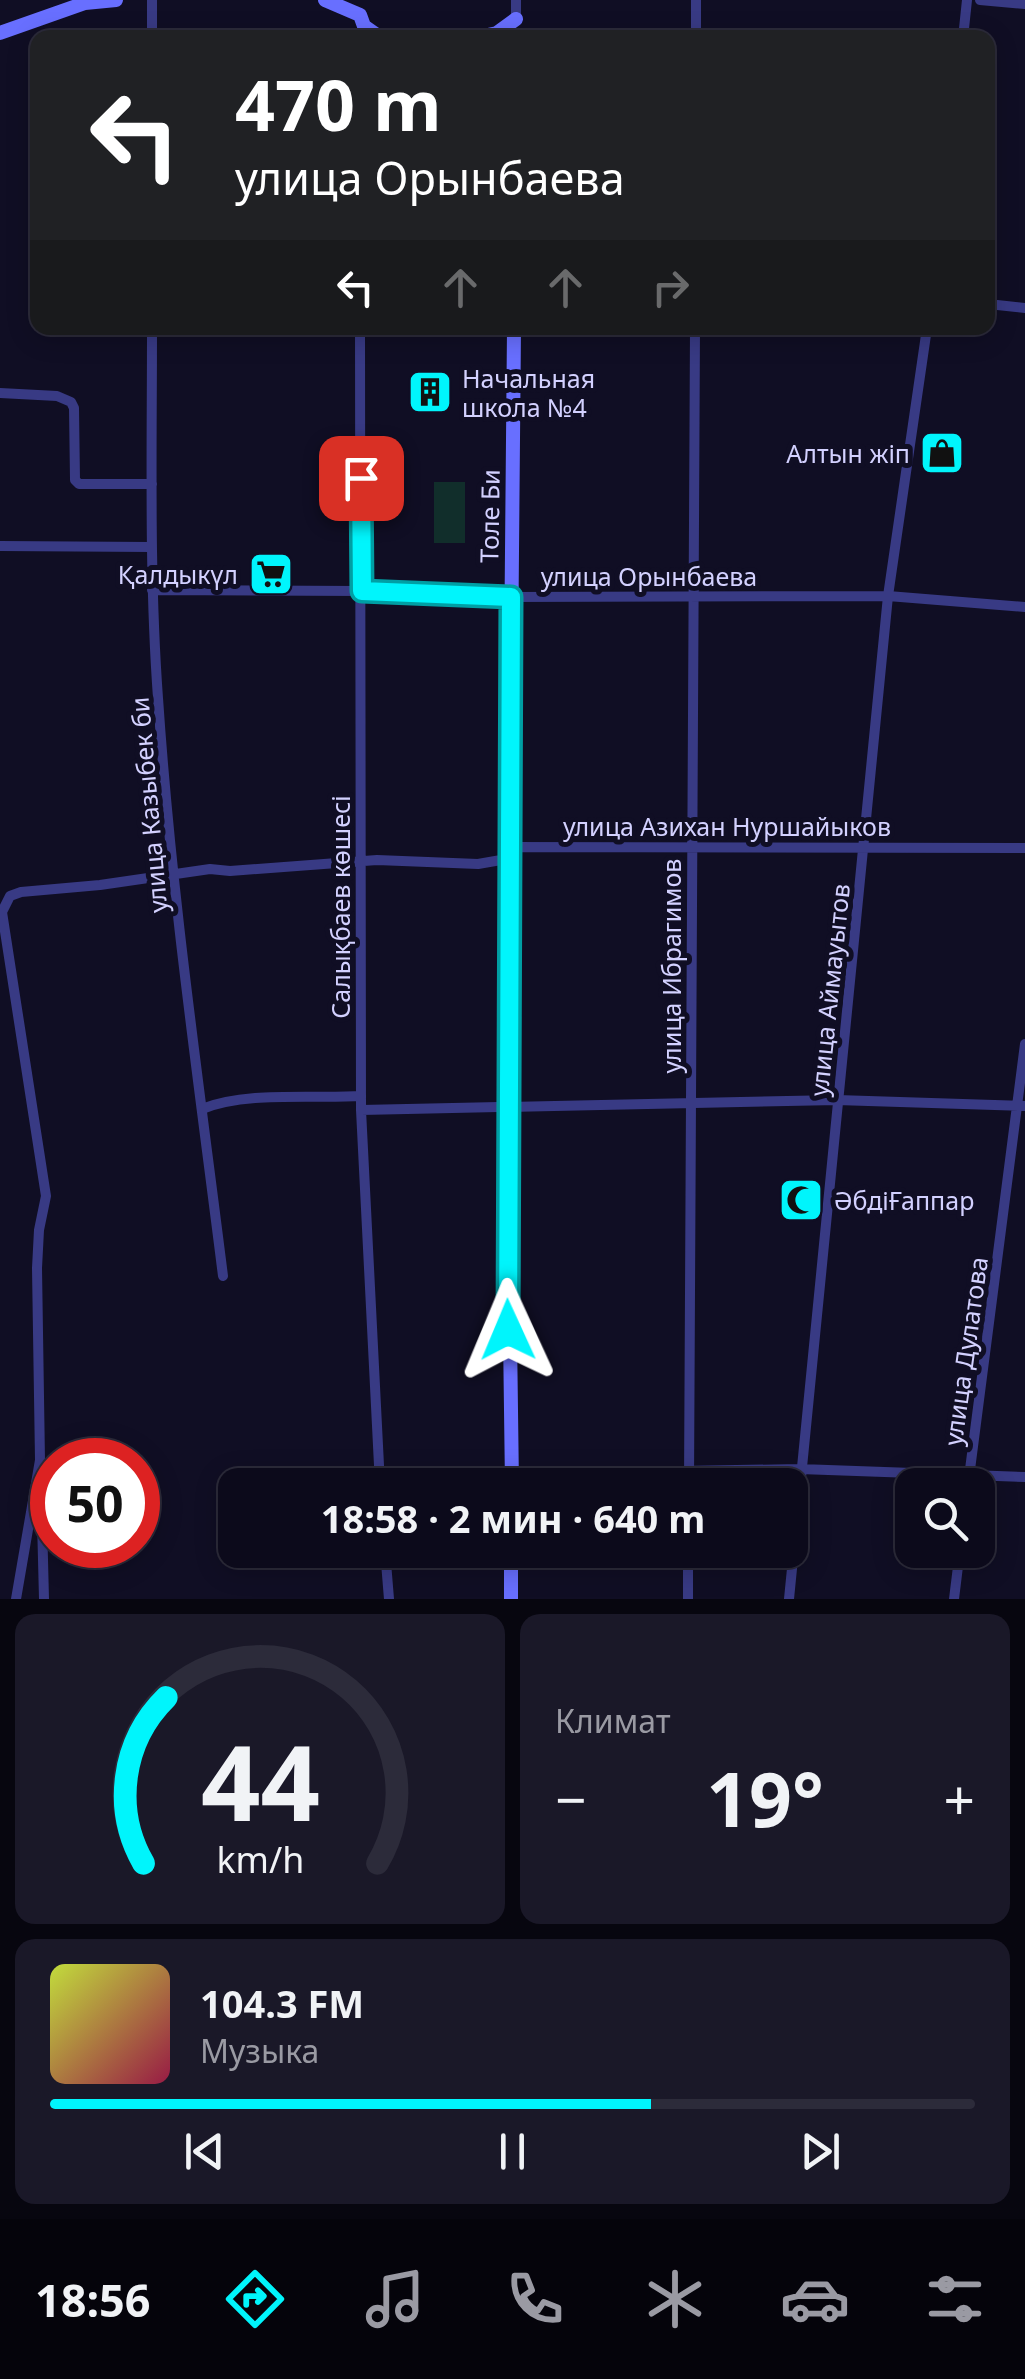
<!DOCTYPE html>
<html lang="ru">
<meta charset="utf-8">
<style>
body{margin:0;font-family:"Noto Sans",sans-serif;background:#1a1828;color:#f1f3f6;height:100vh;display:flex;flex-direction:column;font-size:38px;white-space:nowrap}
*{box-sizing:border-box;margin:0}
p{font-size:32px;color:#9a9aa3}
.icon{flex:none;width:55px;height:55px;fill:none;stroke:currentColor;stroke-width:2;stroke-linecap:round;stroke-linejoin:round}
.map{position:relative;height:1599px;overflow:hidden}
.side{display:flex;flex-direction:column;gap:15px;padding:15px;background:#07060f;flex:1}
.side>*{flex:none}
.guide{position:absolute;left:30px;top:30px;width:965px;height:305px;border-radius:20px;box-shadow:0 5px 25px #0003,0 0 0 2px #2c2b3a;background:#202124;color:#fff;overflow:hidden}
.buttons{position:absolute;left:895px;top:1468px;display:grid;gap:20px}
.buttons a{display:grid;place-items:center;width:100px;height:100px;border-radius:20px;background:#0c0a1b;box-shadow:0 5px 25px #0003,0 0 0 2px #2c2b3a;font-size:50px}
.speed{position:absolute;left:30px;top:1438px;display:flex;gap:20px;font-size:50px;font-weight:700;text-align:center}
.speed>*{display:grid;place-content:center;width:130px;height:130px;border-radius:50%;background:#0c0a1b;box-shadow:0 5px 25px #0003,0 0 0 2px #2c2b3a;line-height:1}
.speed .limit{border:15px solid #d22;background:#fff;color:#111}
.pin{position:absolute;display:grid;place-items:center;width:85px;height:85px;color:#fff;margin:-42px;border-radius:20px;box-shadow:0 5px 15px #0006}
.me{position:absolute;width:110px;margin:-55px;rotate:359deg;stroke-linejoin:round;filter:drop-shadow(0 0 8px #0008)}
.turn{display:flex;align-items:center;gap:35px;height:210px;padding:0 40px;font-size:45px}
.turn .icon{width:130px;height:130px;stroke-width:2.5}
.turn b{display:block;font-size:70px;line-height:85px}
.lanes{display:flex;align-items:center;height:95px;padding:0 40px;background:#0003;justify-content:center;gap:50px;direction:ltr}
.lanes .off{opacity:.35}
.big{font-size:75px;font-weight:700;line-height:1.1}
.side .card{flex:1;display:flex;flex-direction:column;justify-content:center;gap:15px;min-width:0;padding:0 35px;border-radius:20px;background:#1a1828}
.side .dial{align-items:center;gap:0}
.dial svg{height:260px;overflow:visible;fill:none;stroke:#2c2b3a;stroke-width:7;stroke-linecap:round;text-anchor:middle}
.dial text{fill:#f1f3f6;stroke:none}
.song{display:flex;align-items:center;gap:30px}
.cover{width:120px;height:120px;border-radius:15px;background:linear-gradient(135deg,hsl(70 70% 55%),hsl(340 70% 35%))}
.played{height:10px;border-radius:5px;background:linear-gradient(90deg,#00f5fc 65%,#2c2b3a 65%)}
.keys{display:flex;justify-content:space-around;direction:ltr}
.heat{display:flex;justify-content:space-between;align-items:center;font-size:55px;direction:ltr}
.side .tiles{flex:1;display:grid;gap:15px;grid-template-columns:1fr 1fr}
.card:last-child{grid-column:span 2}
.trip{position:absolute;left:218px;top:1468px;width:590px;height:100px;border-radius:20px;background:#0c0a1b;box-shadow:0 5px 25px #0003,0 0 0 2px #2c2b3a;font-weight:700;line-height:100px;text-align:center}
.tab-bar{display:flex;height:160px;justify-content:space-around;align-items:center;background:#05040b;color:#9a9aa3}
.tab-bar .icon{width:70px;height:70px}
.tab-bar .active{color:#00f5fc}
.tab-bar b{font-size:45px;color:#f1f3f6}
.map>svg:first-child{display:block}
</style>
<div class="map">
<svg width="1025" height="1599" viewBox="0 0 1025 1599">
<rect width="100%" height="100%" fill="#100e24"/>
<path fill="#112e2b" d="M434,482H465V543H434Z"/>
<g fill="none" stroke-linecap="round" stroke-linejoin="round">
<path stroke="#383a84" stroke-width="10" d="M516,0V19
M980,0L1025,4
M152,38V0
M696,38V0
M963,38L967,0
M988,304L1025,308
M152,328C152,451 149,575 158,698C171,892 199,1084 223,1276
M360,328L361,1110L380,1485
M0,393L57,396L71,402L74,408L75,480L79,484H152
M0,546L151,547
M152,590L362,591L511,597L888,596L1025,607
M202,1109C246,1091 313,1099 361,1096
M361,1110L837,1100L1025,1106
M379,1472L512,1474L800,1469L1025,1477
M41,1481L44,1599
M689,1485L695,328
M968,1485L1025,1044
M385,1550L389,1599
M16,1599L40,1460L37,1268L39,1230L46,1196L2,912L10,896L21,892L100,885L210,869L230,871L377,860L478,864L501,860L509,847L1025,848
M688,1599V1550
M789,1599L888,596L927,328
M954,1599L960,1550"/>
<path stroke="#686fff" stroke-width="14" d="M325,0L360,15L364,26L381,38
M0,33L85,3L116,0
M474,38L497,33L516,19
M512,1485L507,1109L514,328
M511,1599V1550"/>
</g>
<g fill="none" stroke-linecap="round" stroke-linejoin="round">
<defs>
<path id="route" d="M361,478L362,591L511,597L508,1330"/>
</defs>
<use href="#route" stroke="#009fa4" stroke-width="25"/>
<use href="#route" stroke="#00f5fc" stroke-width="18"/>
</g>
<defs>
<symbol id="building-square" viewBox="-11 -11 22 22"><rect x="-9" y="-9" width="18" height="18" rx="4" fill="#00f5fc" stroke="#100e24"/><path d="M-4-6H4V6H1V3H-1V6H-4ZM-2.5-4.3h1.7v1.8h-1.7ZM.8-4.3h1.7v1.8H.8ZM-2.5-1h1.7V.8h-1.7ZM.8-1h1.7V.8H.8Z" fill="#111"/></symbol>
<symbol id="shop-square" viewBox="-11 -11 22 22"><rect x="-9" y="-9" width="18" height="18" rx="4" fill="#00f5fc" stroke="#100e24"/><path d="M-5-2.5h2.3a2.7 3.5 0 0 1 5.4 0H5L5.5 6h-11ZM-1.5-2.5h3a1.5 2.3 0 0 0-3 0Z" fill="#111"/></symbol>
<symbol id="supermarket-square" viewBox="-11 -11 22 22"><rect x="-9" y="-9" width="18" height="18" rx="4" fill="#00f5fc" stroke="#100e24"/><path d="M-6-5.5h2.5l.6 2H6L4.5 2H-2.5L-4.4-4H-6ZM-1.5 3.2a1.3 1.3 0 1 0 .1 0ZM3 3.2a1.3 1.3 0 1 0 .1 0Z" fill="#111"/></symbol>
<symbol id="mosque-square" viewBox="-11 -11 22 22"><rect x="-9" y="-9" width="18" height="18" rx="4" fill="#00f5fc" stroke="#100e24"/><path d="M3.5-4.9A6 6 0 1 0 3.5 4.9A5 5 0 1 1 3.5-4.9Z" fill="#111"/></symbol>
</defs>
<g fill-rule="evenodd">
<use href="#building-square" x="405" y="367" width="50" height="50"/>
<use href="#shop-square" x="917" y="428" width="50" height="50"/>
<use href="#supermarket-square" x="246" y="549" width="50" height="50"/>
<use href="#mosque-square" x="776" y="1175" width="50" height="50"/>
</g>
<g text-anchor="middle" dominant-baseline="central" stroke-width="10" stroke-linejoin="round" paint-order="stroke">
<g font-size="25" fill="#d3d1ff" stroke="#100e24" text-anchor="start">
<text x="462" y="378">Начальная<tspan x="462" dy="29">школа №4</tspan></text>
<text x="910" y="453" text-anchor="end">Алтын жіп</text>
<text x="238" y="574" text-anchor="end">Қалдыкүл</text>
<text x="834" y="1200">ӘбдіҒаппар</text>
</g>
<g font-size="25" fill="#d3d1ff" stroke="#100e24">
<text transform="translate(489 516) rotate(-89)">Толе Би</text>
<text x="649" y="576">улица Орынбаева</text>
<text transform="translate(148 805) rotate(-95)">улица Казыбек би</text>
<text x="727" y="826">улица Азихан Нуршайыков</text>
<text transform="translate(340 907) rotate(-90)">Салықбаев көшесі</text>
<text transform="translate(671 966) rotate(-90)">улица Ибрагимов</text>
<text transform="translate(829 990) rotate(-84)">улица Аймауытов</text>
<text transform="translate(965 1351) rotate(-82)">улица Дулатова</text>
</g>
</g>
</svg>
<div class="buttons">
<a><svg class="icon" aria-label="search" viewBox="0 0 24 24"><circle cx="10" cy="10" r="6"/><path d="M15 15l6 6"/></svg></a>
</div>
<div class="speed"><div class="limit">50</div></div>
<div class="pin" style="left:361px;top:478px;background:#d93025"><svg class="icon" aria-label="arrive" viewBox="0 0 24 24"><path d="M6 21V4h12l-3 4 3 4H6"/></svg></div>
<svg class="me" style="left:508px;top:1330px" viewBox="-20 -20 40 40"><path d="M0-17L14 15 0 8-14 15z" fill="#00f5fc" stroke="#fff" stroke-width="4"/></svg>
<div class="trip">18:58 · 2 мин · 640 m</div>
<div class="guide">
<div class="turn"><svg class="icon" aria-label="left" viewBox="0 0 24 24"><path d="M17 20v-9H6M10 6l-5 5 5 5"/></svg><div><b>470 m</b>улица Орынбаева</div></div>
<div class="lanes"><svg class="icon" aria-label="left" viewBox="0 0 24 24"><path d="M17 20v-9H6M10 6l-5 5 5 5"/></svg><svg class="icon off" aria-label="ahead" viewBox="0 0 24 24"><path d="M12 20V5M6 11l6-6 6 6"/></svg><svg class="icon off" aria-label="ahead" viewBox="0 0 24 24"><path d="M12 20V5M6 11l6-6 6 6"/></svg><svg class="icon off" aria-label="right" viewBox="0 0 24 24"><path d="M7 20v-9h11M14 6l5 5-5 5"/></svg></div>
</div>
</div>
<section class="side">
<div class="tiles">
<div class="card dial"><svg viewBox="0 0 100 80">
<path d="M14 69A42 42 0 1 1 86 69"/>
<path d="M14 69A42 42 0 0 1 21 18" stroke="#00f5fc"/>
<text x="50" y="56" font-size="32" font-weight="700">44</text>
<text x="50" y="72" font-size="11">km/h</text>
</svg></div>
<div class="card"><p>Климат</p>
<div class="heat"><a>−</a><b class="big">19°</b><a>+</a></div>
</div>
<div class="card">
<div class="song"><i class="cover"></i><div><b>104.3 FM</b><p>Музыка</p></div></div>
<div class="played"></div>
<div class="keys"><svg class="icon" aria-label="previous" viewBox="0 0 24 24"><path d="M18 5L8 12l10 7zM5 5v14"/></svg><svg class="icon" aria-label="pause" viewBox="0 0 24 24"><path d="M8 5v14M16 5v14"/></svg><svg class="icon" aria-label="next" viewBox="0 0 24 24"><path d="M6 5l10 7-10 7zM19 5v14"/></svg></div>
</div>
</div>
</section>
<nav class="tab-bar">
<b>18:56</b>
<svg class="icon active" aria-label="directions" viewBox="0 0 24 24"><path d="M12 3l9 9-9 9-9-9zM9 14v-3h6M13 9l2 2-2 2"/></svg>
<svg class="icon" aria-label="music" viewBox="0 0 24 24"><path d="M9 18V5l10-2v13"/><circle cx="6" cy="18" r="3"/><circle cx="16" cy="16" r="3"/></svg>
<svg class="icon" aria-label="phone" viewBox="0 0 24 24"><path d="M5 4h4l2 5-3 2q2 4 5 5l2-3 5 2v4C11 20 4 13 5 4z"/></svg>
<svg class="icon" aria-label="climate" viewBox="0 0 24 24"><path d="M12 3v18M4 7l16 10M4 17L20 7"/></svg>
<svg class="icon" aria-label="car" viewBox="0 0 24 24"><path d="M5 17H2v-5l4-1 3-4h7l3 4 3 1v5h-3M9 17h6M6 11h13"/><circle cx="7" cy="17" r="2"/><circle cx="17" cy="17" r="2"/></svg>
<svg class="icon" aria-label="filters" viewBox="0 0 24 24"><path d="M4 7h16M4 17h16"/><circle cx="9" cy="7" r="2"/><circle cx="15" cy="17" r="2"/></svg>
</nav>
